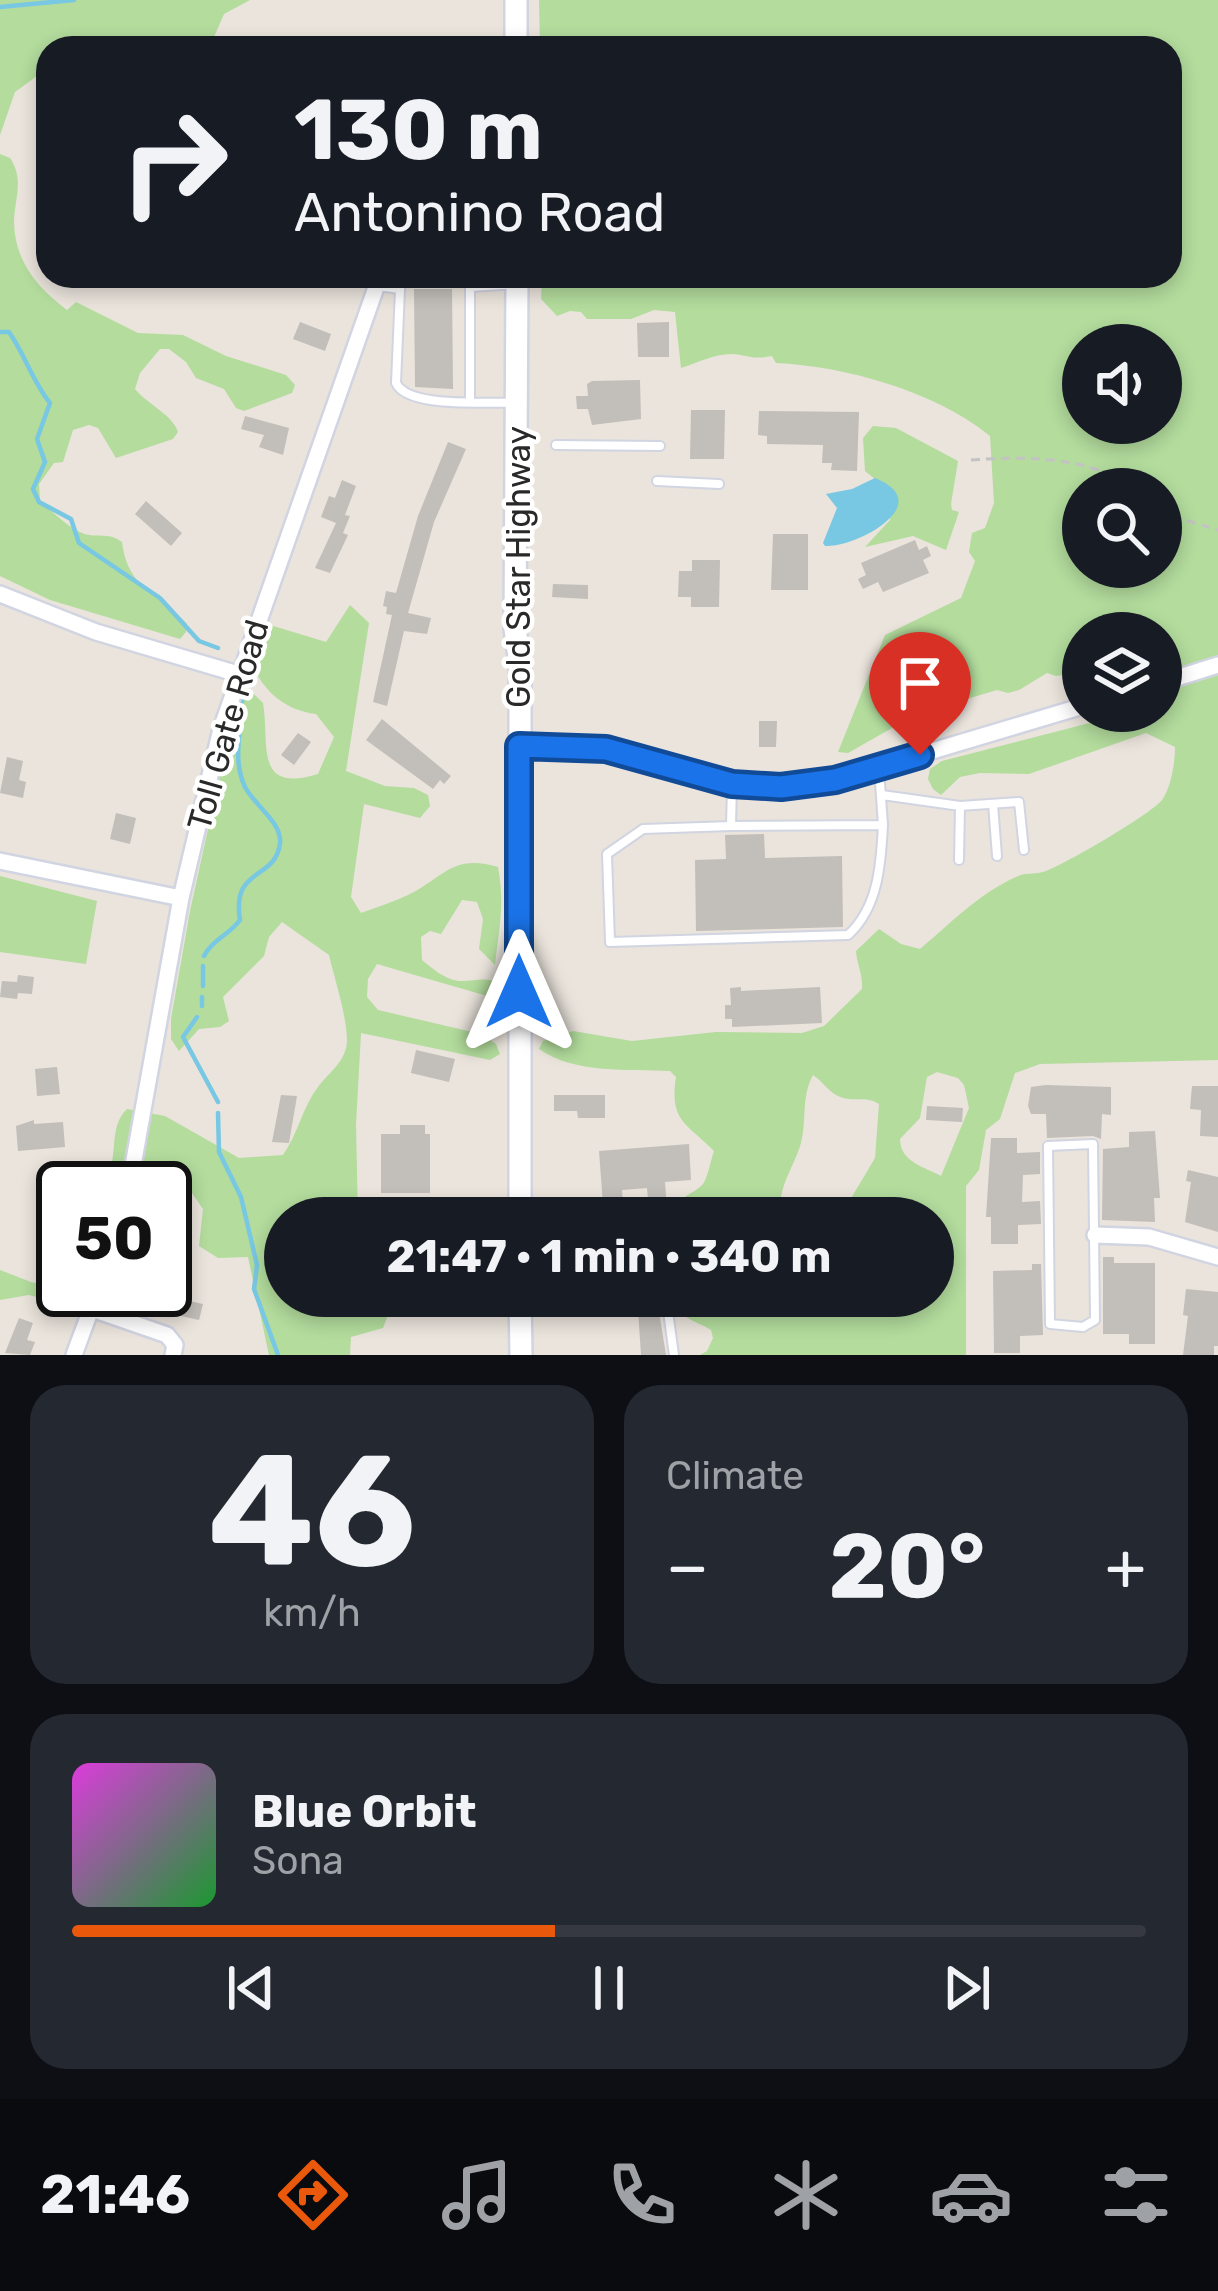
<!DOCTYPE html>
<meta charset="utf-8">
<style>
body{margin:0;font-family:Rubik,sans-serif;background:#242831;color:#f1f3f6;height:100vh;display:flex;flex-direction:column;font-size:45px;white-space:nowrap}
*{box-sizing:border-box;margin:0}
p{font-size:39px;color:#9ea1a6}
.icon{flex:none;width:66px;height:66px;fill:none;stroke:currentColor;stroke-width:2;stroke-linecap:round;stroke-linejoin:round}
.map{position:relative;height:1355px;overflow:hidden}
.details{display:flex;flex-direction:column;gap:30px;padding:30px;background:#0d0f14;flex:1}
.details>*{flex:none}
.guide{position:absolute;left:36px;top:36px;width:1146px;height:252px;border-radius:36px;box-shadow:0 6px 18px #0003;background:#171b24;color:#f1f3f6;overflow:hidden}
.buttons{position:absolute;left:1062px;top:324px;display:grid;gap:24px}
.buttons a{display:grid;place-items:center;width:120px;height:120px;border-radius:50%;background:#171b24;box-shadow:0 6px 18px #0003;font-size:60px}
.speed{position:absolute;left:36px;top:1161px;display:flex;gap:24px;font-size:60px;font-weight:700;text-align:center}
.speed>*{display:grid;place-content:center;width:156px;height:156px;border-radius:50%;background:#171b24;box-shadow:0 6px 18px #0003;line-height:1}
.speed .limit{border:6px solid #111;border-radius:18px;background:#fff;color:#111}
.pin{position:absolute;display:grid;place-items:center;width:102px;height:102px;color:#fff;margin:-123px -51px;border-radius:50% 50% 50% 0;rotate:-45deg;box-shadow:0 0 12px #0007}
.pin .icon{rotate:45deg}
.me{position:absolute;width:132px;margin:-66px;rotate:0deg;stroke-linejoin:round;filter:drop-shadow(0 0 9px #0008)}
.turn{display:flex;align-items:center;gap:42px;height:252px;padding:0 60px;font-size:54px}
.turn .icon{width:156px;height:156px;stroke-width:2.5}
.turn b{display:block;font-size:84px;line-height:102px}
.big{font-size:90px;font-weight:700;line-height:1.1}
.details .card{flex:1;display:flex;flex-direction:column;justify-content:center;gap:18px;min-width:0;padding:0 42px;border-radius:36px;background:#242831}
.details .dial{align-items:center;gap:0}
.dial b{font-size:156px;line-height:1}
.song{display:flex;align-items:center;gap:36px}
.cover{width:144px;height:144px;border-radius:18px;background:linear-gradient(135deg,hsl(300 70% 55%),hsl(130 70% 35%))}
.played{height:12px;border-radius:6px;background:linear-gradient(90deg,#ea580c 45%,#363941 45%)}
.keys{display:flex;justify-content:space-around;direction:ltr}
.heat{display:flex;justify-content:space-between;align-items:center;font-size:66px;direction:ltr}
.details .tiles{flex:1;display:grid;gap:30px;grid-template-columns:1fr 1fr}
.card:last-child{grid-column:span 2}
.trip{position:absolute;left:264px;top:1197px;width:690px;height:120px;border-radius:60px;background:#171b24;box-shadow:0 6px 18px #0003;font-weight:700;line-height:120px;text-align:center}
.dock{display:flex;height:192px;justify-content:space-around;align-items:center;background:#090b0e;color:#9ea1a6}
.dock .icon{width:84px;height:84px}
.dock .current{color:#ea580c}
.dock b{font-size:54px;color:#f1f3f6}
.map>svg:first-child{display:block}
</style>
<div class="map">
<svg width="1218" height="1355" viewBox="0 0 1218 1355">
<rect width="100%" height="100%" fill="#eae4dc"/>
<path fill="#b3dc9d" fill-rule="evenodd" d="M0,0H250L224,14L214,37L201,46L169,36L137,48H48V68L15,92L0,135Z
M539,0H1218V1060L1040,1064L1015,1073L1000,1119L986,1130L979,1170L966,1186V1355H700L707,1351L713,1338L711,1330C693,1319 678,1320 677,1296H792L797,1306L807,1314L831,1310L839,1296H933V1218H851L847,1205L875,1158L879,1104C865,1095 853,1103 838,1096C828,1091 822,1081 813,1075C801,1097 807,1119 801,1143C794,1168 775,1190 782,1218H678C679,1191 690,1198 703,1184C708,1177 711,1159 714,1151C687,1123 669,1122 676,1077L670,1071C630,1069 574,1074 539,1049L543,1041L573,1031L632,1041L716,1032L802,1033L824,1026L862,989C863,974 857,965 856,951L879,929L901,944L920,949C951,923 978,894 1016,877C1025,872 1033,875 1043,872C1061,867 1151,814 1162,800C1171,788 1175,763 1175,747L1146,733L1029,774L980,773L960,777L941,795L933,789L928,779L930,769L942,761L1105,719L1117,711H1161L1165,662L1161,657V633H1083V672L1056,676L1047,673L1019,690L1008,693L997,690L947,705L910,727L892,728L848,753L838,752L885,635L961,598L975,561L969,552L972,533L985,528L994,503L990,436C935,391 844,366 776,363L772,356C750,360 749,355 731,354C714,354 697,363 681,368L675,312L654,310L631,319H587L581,312L570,311L557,316L541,299L542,276H1170V48H540ZM1083,345H1161V423H1083ZM1083,489H1161V567H1083ZM937,1072L958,1078L964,1085L969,1108L941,1176C925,1167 900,1162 900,1139L920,1118L927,1077Z
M0,154L10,158C25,180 14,200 14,223C15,262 38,288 67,310L76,302L138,333L183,335L226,356L286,375L295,385L292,393L244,411L236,408L224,389L196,378L186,362L169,349H160L140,373L135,389C147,404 172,414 178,432L173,439L116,458L98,428L89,425L73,430L63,462L54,463L39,484L40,500C50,510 69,528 82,533C97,539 107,531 122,542C128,590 158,592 187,624L186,632L180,639L50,600L0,576Z
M873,426L896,428L958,461L951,504L952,510L959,512L946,550L913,536L865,547L890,520L893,494L865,471L863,438Z
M350,605L369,623L346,771L385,786L414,788L428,795L430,806L420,818L364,804L351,897L361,913C377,907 393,902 408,895C442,879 452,853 498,867C505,904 499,929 495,965L479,949L483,919L477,902L462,900L441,934L430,931L421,937L422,960C433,969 444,979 459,981C475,982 486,975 500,985L494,998L377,964L368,979L367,997L378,1010L481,1034L496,1044L500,1054L490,1060L361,1033L356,1125L358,1218H285V1296H365L376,1307L385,1308L388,1315L383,1328L351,1337L350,1355H269L248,1257L218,1258L199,1246L203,1209L187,1186L151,1166L138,1170L120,1188L99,1186C123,1167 105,1129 127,1109L165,1116L239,1158L283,1155C298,1134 303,1106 318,1087C329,1072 347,1061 347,1040C346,1012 335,981 329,955L282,922L269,937L264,956L223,997L229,1021L220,1027L199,1029L179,1051L171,1039V1019L190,911L236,702L247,687L263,703C270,744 253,794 318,774L334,737L316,714C283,710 261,689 250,659C256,645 265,638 270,625L326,642Z
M0,876L97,901L86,964L0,952Z
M0,1270L31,1282L63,1289L66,1295L52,1301L29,1295L0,1300Z"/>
<path fill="#78c7e3" d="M875,478C939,504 855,548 825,546L823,543L837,508L826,494L852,489Z"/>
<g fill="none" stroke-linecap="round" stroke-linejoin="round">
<path stroke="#78c7e3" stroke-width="4.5" d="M0,7L74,0
M0,332H9C25,355 33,382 50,403L37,439L45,462L33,489L39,502L71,519L79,543L160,598L199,641L218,648
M204,956C212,940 229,935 240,920C231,866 276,881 280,843C282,822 254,805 245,787C231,758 243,725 242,693
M203,966V986
M202,1006V997
M197,1017L183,1037L218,1102
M218,1113L219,1152L241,1197L257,1265L254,1289L278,1355"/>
</g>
<path fill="#c2beb9" d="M414,289H452L453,389L415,387Z
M300,322L331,334L325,351L293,339Z
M669,322V357H638L637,323Z
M640,380L641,419L592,425L588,409H577L576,396H588L587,384L592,381Z
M691,410H725L724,459H690Z
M759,411L859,412L857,471L831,470L832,463H822L823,445L767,444V436L758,435Z
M245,416L289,428L283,455L259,447L264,435L241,429Z
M448,442L466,449L434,522L408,613L431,618L427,634L404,631L387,706L373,702L392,615L386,614L387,607L383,606L386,591L396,593L418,516Z
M342,480L356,486L345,515L350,516L343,533L348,535L330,573L315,568L336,523L321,517L329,496L335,498Z
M146,501L182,533L171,546L135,514Z
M773,534H808V590H771Z
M915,540L919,550L927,546L931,556L923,560L929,573L883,592L878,582L863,589L858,579L866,575L861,563Z
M692,560H720L719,607H691V597H678L679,571H692Z
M553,584L588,585V599L552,597Z
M382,719L451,776L444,784L440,780L433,789L366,740Z
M759,721H777L776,747H759Z
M298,733L311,742L294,765L281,755Z
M7,757L23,761L19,780L26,782L23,798L0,793Z
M116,813L136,818L130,844L110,839Z
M764,834L765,858L842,856L843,927L696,931L695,860L726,859L725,835Z
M18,975L34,977L32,994L18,993L17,999L0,997L2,981L17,982Z
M741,987V991L820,987L822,1023L732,1027V1019H725V1005H731L730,988Z
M416,1050L455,1059L449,1082L411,1073Z
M57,1067L60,1094L37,1096L35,1069Z
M1046,1085L1111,1087V1115L1102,1114L1101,1139L1093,1136L1047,1138L1046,1114H1031L1028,1106L1031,1087Z
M1192,1086H1218V1137L1200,1136L1201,1110L1190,1109Z
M281,1095L297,1096L289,1143L272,1142Z
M554,1095H605V1118H578L577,1111H554Z
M927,1106L963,1108L962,1122L926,1120Z
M34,1120V1124L63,1122L65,1147L18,1151L16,1126Z
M400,1125H425V1134H430V1193H381V1134H400Z
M1155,1131L1160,1198H1154L1155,1222L1102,1220L1103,1149L1129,1147V1132Z
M991,1138H1017V1153L1040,1152V1174L1023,1175L1022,1202L1040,1201L1041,1224L1018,1225V1244H991V1217H986Z
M689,1144L691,1180L665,1182L667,1209L649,1211L647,1188L622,1190L624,1218H604L599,1151Z
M1188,1170L1218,1177V1232L1185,1222L1191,1182L1186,1181Z
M165,1187L176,1189L169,1217L183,1221L179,1239L165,1236Z
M1103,1257H1114V1263H1155V1344H1129V1334H1103Z
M1032,1264H1041L1043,1335L1020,1336V1353H994L993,1271L1032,1270Z
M1186,1289L1218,1292V1346H1214V1355H1183L1188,1316L1183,1315Z
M394,1296H428V1313H394Z
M176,1298L203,1304L199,1320L172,1314Z
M638,1310L659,1312L666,1355H641Z
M19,1318L33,1323L27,1340L35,1342L30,1355L5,1353Z"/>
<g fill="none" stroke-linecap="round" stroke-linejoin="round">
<defs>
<path id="service" d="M378,286L400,289L403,276
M470,287L516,284
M400,289L396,383C408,409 488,401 516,403
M470,400V276
M556,445L660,446
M657,481L719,484
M732,786L731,826L883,825L879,769
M882,795L960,806L1019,802L1024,850
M993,804L997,856
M731,826L643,829L607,854L610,942L848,935C878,908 881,865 883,825
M959,860L960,806
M1093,1144L1095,1320L1083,1327L1050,1324L1048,1146Z
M607,1300L667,1304L674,1355"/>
<path id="minor" d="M485,48H501
M0,594L96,632L238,674
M1161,683L1218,665
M519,745L606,749L732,784L781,787L835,780L1083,706
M0,861L181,898
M129,1188L181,898L221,729L380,276
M1095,1235L1149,1237L1218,1257
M92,1309L167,1335L175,1345L173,1355
M74,1355L98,1290"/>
<path id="secondary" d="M516,48V0
M517,276L515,629L520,663V1218
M520,1296L521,1355"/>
</defs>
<use href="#service" stroke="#d1d4e1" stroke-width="12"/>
<use href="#minor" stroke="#d1d4e1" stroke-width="20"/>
<use href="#secondary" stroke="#d1d4e1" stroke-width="26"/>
<path stroke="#c3c3c3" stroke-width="3" stroke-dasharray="9 6" stroke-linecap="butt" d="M971,460C1028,456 1088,456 1136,489
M1161,506L1179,518L1218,530"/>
<use href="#service" stroke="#fff" stroke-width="8"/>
<use href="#minor" stroke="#fff" stroke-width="15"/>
<use href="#secondary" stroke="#fff" stroke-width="21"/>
</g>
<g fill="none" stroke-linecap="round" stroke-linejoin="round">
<defs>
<path id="route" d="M519,992V746L606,749L732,784L781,787L835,780L920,755"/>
</defs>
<use href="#route" stroke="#114b97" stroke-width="30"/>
<use href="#route" stroke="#1a73e8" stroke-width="21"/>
</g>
<g text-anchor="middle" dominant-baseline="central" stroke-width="9" stroke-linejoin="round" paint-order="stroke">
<g font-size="33" fill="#292929" stroke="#fff">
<text transform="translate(518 567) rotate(-90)">Gold Star Highway</text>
<text transform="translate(228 725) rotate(-74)">Toll Gate Road</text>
</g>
</g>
</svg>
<div class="buttons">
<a><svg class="icon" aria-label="sound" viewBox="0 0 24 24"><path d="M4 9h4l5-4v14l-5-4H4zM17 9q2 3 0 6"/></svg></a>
<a><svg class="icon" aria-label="search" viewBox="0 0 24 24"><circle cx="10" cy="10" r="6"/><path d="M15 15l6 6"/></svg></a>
<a><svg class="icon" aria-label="layers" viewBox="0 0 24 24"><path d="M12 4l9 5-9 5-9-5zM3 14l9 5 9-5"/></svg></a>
</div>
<div class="speed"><div class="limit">50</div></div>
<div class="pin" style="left:920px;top:755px;background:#d93025"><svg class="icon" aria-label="arrive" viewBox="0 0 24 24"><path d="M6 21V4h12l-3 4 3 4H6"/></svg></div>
<svg class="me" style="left:519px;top:992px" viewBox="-20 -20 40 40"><path d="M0-17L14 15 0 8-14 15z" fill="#1a73e8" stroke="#fff" stroke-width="4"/></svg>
<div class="trip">21:47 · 1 min · 340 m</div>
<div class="guide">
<div class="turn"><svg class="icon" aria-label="right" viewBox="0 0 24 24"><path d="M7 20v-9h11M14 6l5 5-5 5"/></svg><div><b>130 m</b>Antonino Road</div></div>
</div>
</div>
<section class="details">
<div class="tiles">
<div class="card dial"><b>46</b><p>km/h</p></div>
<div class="card"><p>Climate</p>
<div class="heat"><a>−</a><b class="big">20°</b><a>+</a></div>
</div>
<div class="card">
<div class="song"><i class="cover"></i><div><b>Blue Orbit</b><p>Sona</p></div></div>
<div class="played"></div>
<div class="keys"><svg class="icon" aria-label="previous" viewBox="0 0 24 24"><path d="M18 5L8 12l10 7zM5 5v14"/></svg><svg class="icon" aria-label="pause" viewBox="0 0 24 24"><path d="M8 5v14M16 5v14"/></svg><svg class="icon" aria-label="next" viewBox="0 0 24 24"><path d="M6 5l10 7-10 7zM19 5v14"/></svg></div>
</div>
</div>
</section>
<nav class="dock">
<b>21:46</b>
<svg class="icon current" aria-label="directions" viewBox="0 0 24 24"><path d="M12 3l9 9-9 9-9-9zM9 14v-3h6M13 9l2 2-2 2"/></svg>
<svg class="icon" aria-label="music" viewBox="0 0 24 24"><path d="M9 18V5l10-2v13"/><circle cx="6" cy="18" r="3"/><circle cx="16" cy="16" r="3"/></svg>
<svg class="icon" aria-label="phone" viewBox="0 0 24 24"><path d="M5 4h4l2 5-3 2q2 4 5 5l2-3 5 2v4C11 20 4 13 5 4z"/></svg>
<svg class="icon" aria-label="climate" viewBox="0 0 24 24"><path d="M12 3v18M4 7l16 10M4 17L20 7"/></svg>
<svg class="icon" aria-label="car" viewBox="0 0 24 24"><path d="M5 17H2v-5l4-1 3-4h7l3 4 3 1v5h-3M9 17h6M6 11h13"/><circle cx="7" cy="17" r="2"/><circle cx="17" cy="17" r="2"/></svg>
<svg class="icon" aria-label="filters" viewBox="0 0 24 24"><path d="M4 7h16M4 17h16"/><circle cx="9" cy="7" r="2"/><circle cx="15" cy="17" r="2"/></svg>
</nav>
